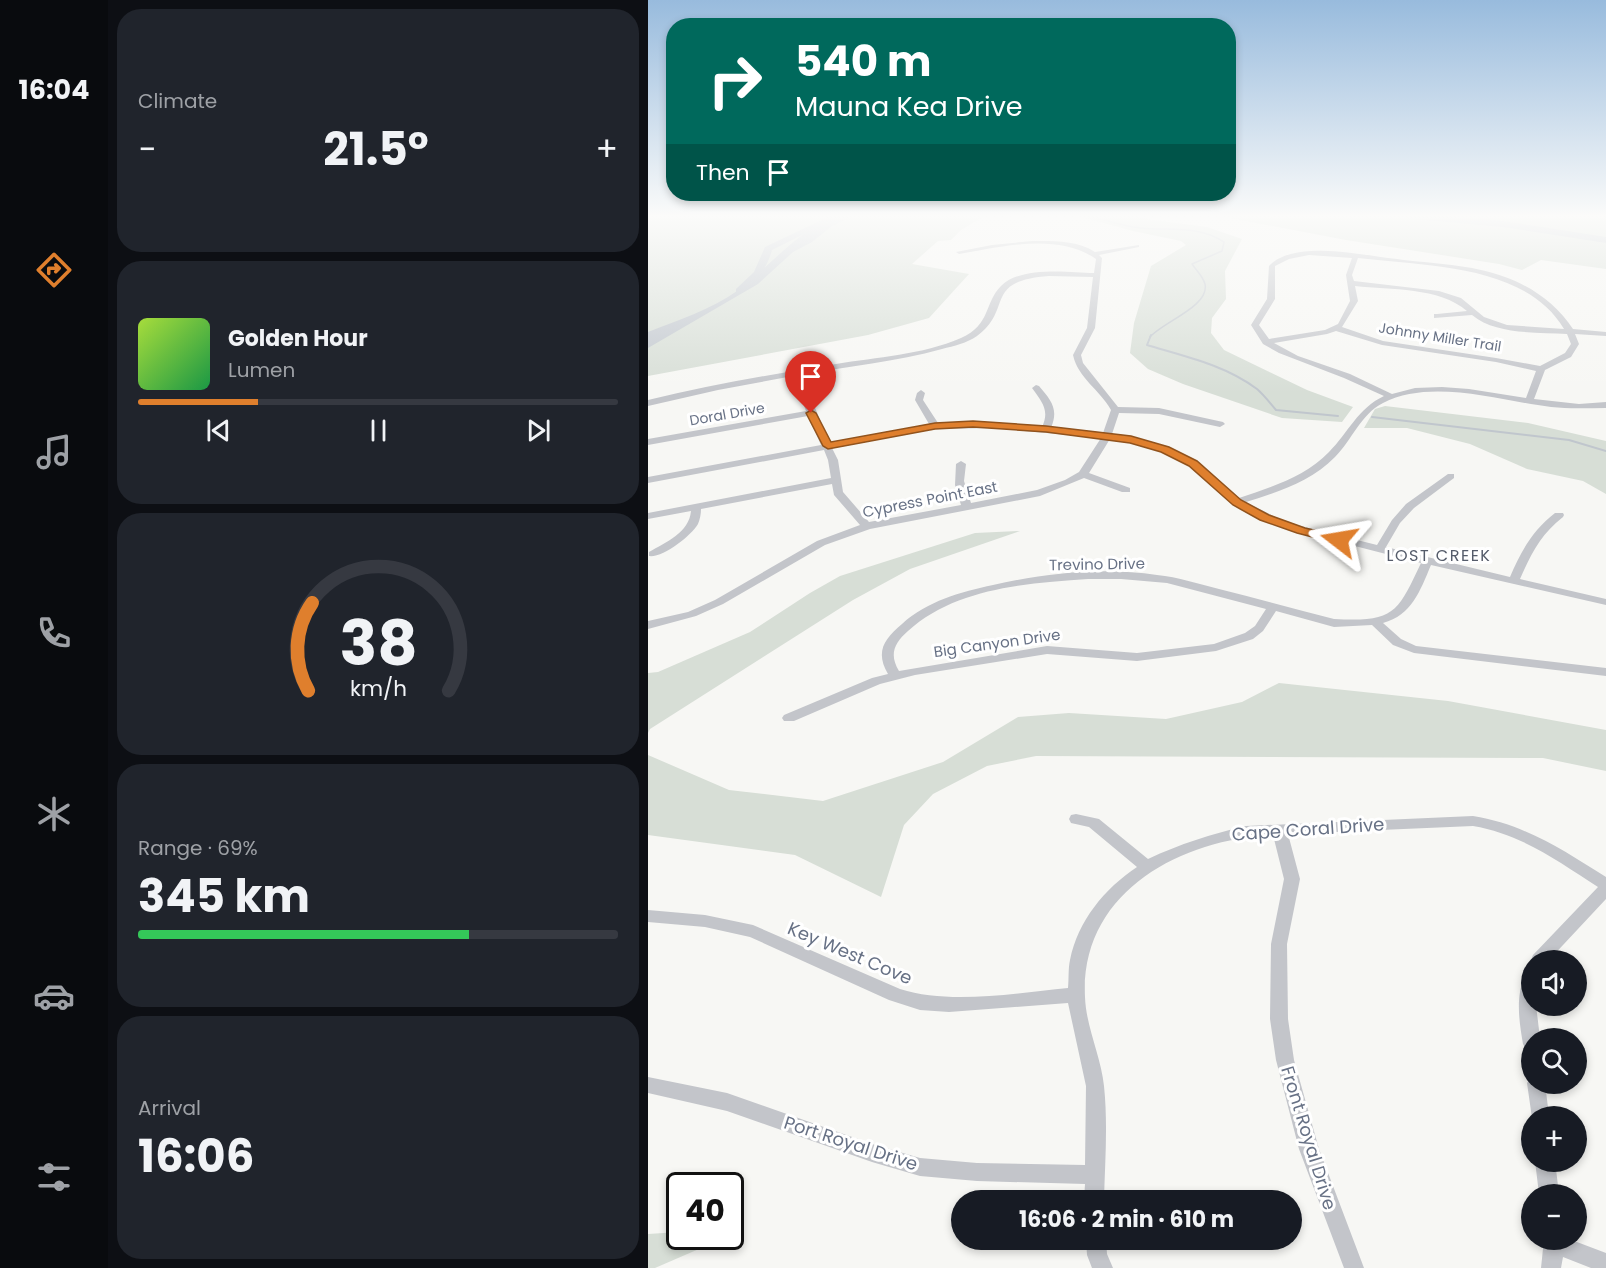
<!DOCTYPE html>
<meta charset="utf-8">
<style>
body{margin:0;font-family:Poppins,sans-serif;background:#20242c;color:#f1f3f6;height:100vh;display:flex;flex-direction:column;font-size:22px;white-space:nowrap}
*{box-sizing:border-box;margin:0}
p{font-size:20px;color:#9ea1a6}
.icon{flex:none;width:33px;height:33px;fill:none;stroke:currentColor;stroke-width:2;stroke-linecap:round;stroke-linejoin:round}
.map{position:relative;flex:1;overflow:hidden}
.side{display:flex;flex-direction:column;gap:9px;padding:9px;background:#0d0f14;width:540px}
.side>*{flex:none}
.top-card{position:absolute;left:18px;top:18px;width:570px;height:183px;border-radius:24px;box-shadow:0 3px 9px #0003;background:#00695c;color:#fff;overflow:hidden}
.tools{position:absolute;left:873px;top:950px;display:grid;gap:12px}
.tools a{display:grid;place-items:center;width:66px;height:66px;border-radius:50%;background:#171b24;box-shadow:0 3px 9px #0003;font-size:30px}
.speed{position:absolute;left:18px;top:1172px;display:flex;gap:12px;font-size:30px;font-weight:700;text-align:center}
.speed>*{display:grid;place-content:center;width:78px;height:78px;border-radius:50%;background:#171b24;box-shadow:0 3px 9px #0003;line-height:1}
.speed .limit{border:3px solid #111;border-radius:9px;background:#fff;color:#111}
.pin{position:absolute;display:grid;place-items:center;width:51px;height:51px;color:#fff;margin:-62px -26px;border-radius:50% 50% 50% 0;rotate:-45deg;box-shadow:0 0 6px #0007}
.pin .icon{rotate:45deg}
.me{position:absolute;width:66px;margin:-33px;rotate:284deg;stroke-linejoin:round;filter:drop-shadow(0 0 4px #0008)}
.turn{display:flex;align-items:center;gap:21px;height:126px;padding:0 30px;font-size:27px}
.turn .icon{width:78px;height:78px;stroke-width:2.5}
.turn b{display:block;font-size:42px;line-height:51px}
.then{display:flex;align-items:center;height:57px;padding:0 30px;background:#0003;gap:12px;font-size:22px}
.big{font-size:45px;font-weight:700;line-height:1.1}
.side .tile{flex:1;display:flex;flex-direction:column;justify-content:center;gap:9px;min-width:0;padding:0 21px;border-radius:24px;background:#20242c}
.side .dial{align-items:center;gap:0}
.dial svg{height:156px;overflow:visible;fill:none;stroke:#363941;stroke-width:7;stroke-linecap:round;text-anchor:middle}
.dial text{fill:#f1f3f6;stroke:none}
.song{display:flex;align-items:center;gap:18px}
.cover{width:72px;height:72px;border-radius:9px;background:linear-gradient(135deg,hsl(80 70% 55%),hsl(140 70% 35%))}
.played{height:6px;border-radius:3px;background:linear-gradient(90deg,#df7f2d 25%,#363941 25%)}
.keys{display:flex;justify-content:space-around;direction:ltr}
.heat{display:flex;justify-content:space-between;align-items:center;font-size:33px;direction:ltr}
.charge{height:9px;border-radius:4px;background:linear-gradient(90deg,#34c759 69%,#363941 0)}
.trip{position:absolute;left:303px;top:1190px;width:351px;height:60px;border-radius:30px;background:#171b24;box-shadow:0 3px 9px #0003;font-weight:700;line-height:60px;text-align:center}
main{display:flex;flex:1;min-height:0}
.tabs{display:flex;flex-direction:column;width:108px;justify-content:space-around;align-items:center;background:#090b0e;color:#9ea1a6}
.tabs .icon{width:42px;height:42px}
.tabs .active{color:#df7f2d}
.tabs b{font-size:27px;color:#f1f3f6}
.map>svg:first-child{display:block}
</style>
<main>
<nav class="tabs">
<b>16:04</b>
<svg class="icon active" aria-label="directions" viewBox="0 0 24 24"><path d="M12 3l9 9-9 9-9-9zM9 14v-3h6M13 9l2 2-2 2"/></svg>
<svg class="icon" aria-label="music" viewBox="0 0 24 24"><path d="M9 18V5l10-2v13"/><circle cx="6" cy="18" r="3"/><circle cx="16" cy="16" r="3"/></svg>
<svg class="icon" aria-label="phone" viewBox="0 0 24 24"><path d="M5 4h4l2 5-3 2q2 4 5 5l2-3 5 2v4C11 20 4 13 5 4z"/></svg>
<svg class="icon" aria-label="climate" viewBox="0 0 24 24"><path d="M12 3v18M4 7l16 10M4 17L20 7"/></svg>
<svg class="icon" aria-label="car" viewBox="0 0 24 24"><path d="M5 17H2v-5l4-1 3-4h7l3 4 3 1v5h-3M9 17h6M6 11h13"/><circle cx="7" cy="17" r="2"/><circle cx="17" cy="17" r="2"/></svg>
<svg class="icon" aria-label="filters" viewBox="0 0 24 24"><path d="M4 7h16M4 17h16"/><circle cx="9" cy="7" r="2"/><circle cx="15" cy="17" r="2"/></svg>
</nav>
<section class="side">
<div class="tile"><p>Climate</p>
<div class="heat"><a>−</a><b class="big">21.5°</b><a>+</a></div>
</div>
<div class="tile">
<div class="song"><i class="cover"></i><div><b>Golden Hour</b><p>Lumen</p></div></div>
<div class="played"></div>
<div class="keys"><svg class="icon" aria-label="previous" viewBox="0 0 24 24"><path d="M18 5L8 12l10 7zM5 5v14"/></svg><svg class="icon" aria-label="pause" viewBox="0 0 24 24"><path d="M8 5v14M16 5v14"/></svg><svg class="icon" aria-label="next" viewBox="0 0 24 24"><path d="M6 5l10 7-10 7zM19 5v14"/></svg></div>
</div>
<div class="tile dial"><svg viewBox="0 0 100 80">
<path d="M14 69A42 42 0 1 1 86 69"/>
<path d="M14 69A42 42 0 0 1 16 24" stroke="#df7f2d"/>
<text x="50" y="56" font-size="32" font-weight="700">38</text>
<text x="50" y="72" font-size="11">km/h</text>
</svg></div>
<div class="tile"><p>Range · 69%</p><b class="big">345 km</b><div class="charge"></div></div>
<div class="tile"><p>Arrival</p><b class="big">16:06</b></div>
</section>
<div class="map">
<svg width="958" height="1268" viewBox="0 0 958 1268">
<rect width="100%" height="100%" fill="#f7f7f4"/>
<path fill="#d7ded6" d="M0,216H336L313,230L303,240L290,241L264,264L321,274L281,318L220,335L0,376Z
M430,216H486L505,220L559,227L594,239L577,271L578,299L564,318L563,333L576,350L659,390L705,407L694,422L634,418L535,384L500,369L482,353L486,323L503,266L538,245L533,241L485,231Z
M572,216H958V269L893,260L874,270L851,264L698,240Z
M737,406L880,423L958,441V494L935,481L879,469L822,444L759,428H716L727,409Z
M372,531L262,569L205,600L2,729L0,733V673L10,672L102,632L162,593L192,576L327,533Z
M631,683L800,701L958,730V771L895,758L388,756L339,766L285,794L256,825L233,897L147,855L0,835V755L81,790L175,801L295,762L370,717L421,713L518,719L594,702Z
M31,1232L32,1236H81L7,1268H0V1234Z"/>
<path fill="#c0c6cd" d="M189,216H206L184,226L164,242L145,252L110,284L0,348V332C28,321 64,309 89,291C123,266 149,230 189,216Z"/>
<g fill="none" stroke-linecap="round" stroke-linejoin="round">
<path stroke="#c0c6cd" stroke-width="1.5" d="M441,216C458,220 475,226 492,228C522,231 550,225 576,242L574,251L544,264C548,270 555,276 557,284C562,306 515,322 502,337"/>
<path stroke="#c0c6cd" stroke-width="2" d="M503,335L499,345C536,356 577,365 609,389C616,395 622,403 628,410L690,416
M724,417L921,440L958,451"/>
<path fill="#c0c6cd" fill-rule="evenodd" d="M182,216H192L124,250C119,268 109,282 94,293H88V289L106,272L117,247Z
M761,216H788L855,221L958,237V243L855,227L765,219Z"/>
<path fill="#c3c5ca" fill-rule="evenodd" d="M384,241C405,241 429,240 447,252L491,245V247L451,255L454,258L447,328L433,355L435,363L470,407L511,408L575,422L577,424L572,427L511,414L471,413L464,434L504,442L548,461L591,498C623,487 657,477 681,452C700,433 710,408 736,396L696,378L631,353L615,344L603,325L619,299L621,266C631,255 648,252 663,251C691,249 721,256 749,259C785,264 823,264 857,277C885,287 909,305 925,329L958,332V336L927,334L931,344L923,357L897,370L886,399L931,404L958,402V408C939,408 921,409 903,407C852,401 784,378 735,403C713,414 704,440 687,457C663,482 629,492 598,502L637,522L729,545L744,520L758,504L800,474H806V478L766,508L752,523L738,547L862,577C873,551 885,530 907,513H915L916,515L915,517C893,534 883,554 872,579L958,599V605L783,565C772,591 764,615 735,623L753,639L768,646L958,668V676L766,653L745,645L724,625L686,627L628,611L615,631L605,639L568,651L489,661L399,654L267,675L232,684L146,721H136L134,718L136,715L224,678L240,674C227,652 236,639 254,624C279,601 313,592 345,585C398,573 455,567 509,575C530,577 551,584 571,589C610,599 648,609 686,619C746,622 749,614 773,563L629,526L585,504L542,465L499,446L462,439L441,473L482,488V492H474L436,478L392,496L222,529L177,545L75,604L48,616L0,629V621L40,612L67,600L169,541L212,525L186,495L184,484L53,509C53,514 52,519 50,524C43,536 15,558 1,556V552C18,542 41,533 43,511L0,519V513L183,478L180,460L176,450L0,483V477L173,445L160,416L0,445V439L158,411L145,376L70,390L0,406V400C62,385 125,374 188,364C229,357 274,355 313,338C343,325 336,303 353,286C373,266 420,272 446,273L448,259C409,232 354,247 311,254L308,252L344,245ZM661,255L704,258L698,275L702,301L690,324L677,330L621,339L611,325L627,299V266L641,259ZM710,258C777,266 878,264 916,329L859,325L836,317L813,298L791,291L706,281L704,275ZM401,276L445,277L439,328L425,355C430,378 452,390 463,410L455,433L403,428C411,409 403,400 391,386L388,385L384,388C394,402 402,410 394,427L345,422L290,423L275,400L277,393L273,390L269,393L267,400L281,424L182,443L153,375C200,366 248,362 294,349C306,346 319,343 329,336C366,309 334,281 401,276ZM707,286C743,290 791,287 819,311L789,314H786V318L824,315C848,335 889,332 919,334L923,344L917,353L892,366L848,358L735,341L694,327L710,301ZM688,331L734,345L848,362L888,371L878,398L821,389L794,387L767,388L744,394L702,374L650,356L626,343L679,334ZM345,428L453,438L431,472L417,480L389,490L323,503L316,481L318,464L313,461L308,464L307,485L313,505L221,522L195,492L190,460L184,448L287,429ZM440,579H473L519,583L618,609L607,626L597,633L566,644L489,653L399,646L251,671C241,655 246,643 260,631C307,588 379,583 440,579Z
M428,814L451,819L500,859C532,844 563,834 598,826L825,816C876,824 915,850 958,877V899L901,960H884V962L883,960L885,955L950,887C910,861 873,834 825,826L640,834L652,879L639,944L640,1019L646,1060L671,1149L716,1268H696L651,1149L628,1060L622,1019L623,944L636,879L625,835C533,839 432,892 437,997C438,1027 453,1056 456,1086C460,1124 457,1162 456,1200H436L437,1184L329,1181L272,1176L224,1162L79,1111L0,1093V1077L79,1093L224,1144L272,1158L329,1163L437,1165L438,1086L420,1003L301,1012L272,1010L241,1000L102,937L57,927L0,922V910L57,915L105,925L252,989C302,1005 367,993 420,988C421,979 420,969 422,960C430,921 456,889 489,867L441,827L423,823L421,819L423,815Z
M884,971V1005H888L892,1038H884V1052L878,1049L875,1044C871,1020 867,996 878,973Z
M884,1076V1083H897L901,1116H884V1118L879,1083Z
M887,1161H907L911,1194H891Z
M438,1239H458L459,1254L465,1268H444L439,1255Z
M896,1239H921L958,1253V1268H943L915,1257L913,1268H893Z"/>
</g>
<linearGradient id="sky" x2="0" y2="1"><stop stop-color="#98bbdd"/><stop offset="0.55" stop-color="#fbfbfa"/><stop offset="1" stop-color="#fbfbfa" stop-opacity="0"/></linearGradient>
<rect width="958" height="393" fill="url(#sky)"/>
<path fill="#df7f2d" stroke="#91531d" stroke-width="1.5" d="M163,410L168,413L183,442L287,423L325,421L398,426L483,436L521,447L549,461L593,500L621,515L657,528L695,537L697,540L691,544L649,533L612,520L585,505L541,466L513,452L482,443L398,432L325,427L287,429L180,449L175,446L158,413Z"/>
<g text-anchor="middle" dominant-baseline="central" stroke-width="6" stroke-linejoin="round" paint-order="stroke">
<g font-size="14" fill="#677185" stroke="#fff">
<text transform="translate(792 337) rotate(9)">Johnny Miller Trail</text>
<text transform="translate(79 414) rotate(-10)">Doral Drive</text>
</g>
<g font-size="15" fill="#677185" stroke="#fff">
<text transform="translate(282 499) rotate(-11)">Cypress Point East</text>
<text transform="translate(449 564) rotate(-1)">Trevino Drive</text>
<text transform="translate(349 643) rotate(-8)">Big Canyon Drive</text>
</g>
<g font-size="16" letter-spacing="1.5" fill="#555c6a" stroke="#fff">
<text x="791" y="555">LOST CREEK</text>
</g>
<g font-size="18" fill="#677185" stroke="#fff">
<text transform="translate(660 829) rotate(-4)">Cape Coral Drive</text>
<text transform="translate(202 953) rotate(23)">Key West Cove</text>
<text transform="translate(661 1138) rotate(73)">Front Royal Drive</text>
<text transform="translate(203 1143) rotate(18)">Port Royal Drive</text>
</g>
</g>
</svg>
<div class="tools">
<a><svg class="icon" aria-label="sound" viewBox="0 0 24 24"><path d="M4 9h4l5-4v14l-5-4H4zM17 9q2 3 0 6"/></svg></a>
<a><svg class="icon" aria-label="search" viewBox="0 0 24 24"><circle cx="10" cy="10" r="6"/><path d="M15 15l6 6"/></svg></a>
<a>+</a>
<a>−</a>
</div>
<div class="speed"><div class="limit">40</div></div>
<div class="pin" style="left:163px;top:413px;background:#d93025"><svg class="icon" aria-label="arrive" viewBox="0 0 24 24"><path d="M6 21V4h12l-3 4 3 4H6"/></svg></div>
<svg class="me" style="left:691px;top:540px" viewBox="-20 -20 40 40"><path d="M0-17L14 15 0 8-14 15z" fill="#df7f2d" stroke="#fff" stroke-width="4"/></svg>
<div class="trip">16:06 · 2 min · 610 m</div>
<div class="top-card">
<div class="turn"><svg class="icon" aria-label="right" viewBox="0 0 24 24"><path d="M7 20v-9h11M14 6l5 5-5 5"/></svg><div><b>540 m</b>Mauna Kea Drive</div></div>
<div class="then">Then<svg class="icon" aria-label="arrive" viewBox="0 0 24 24"><path d="M6 21V4h12l-3 4 3 4H6"/></svg></div>
</div>
</div>
</main>
